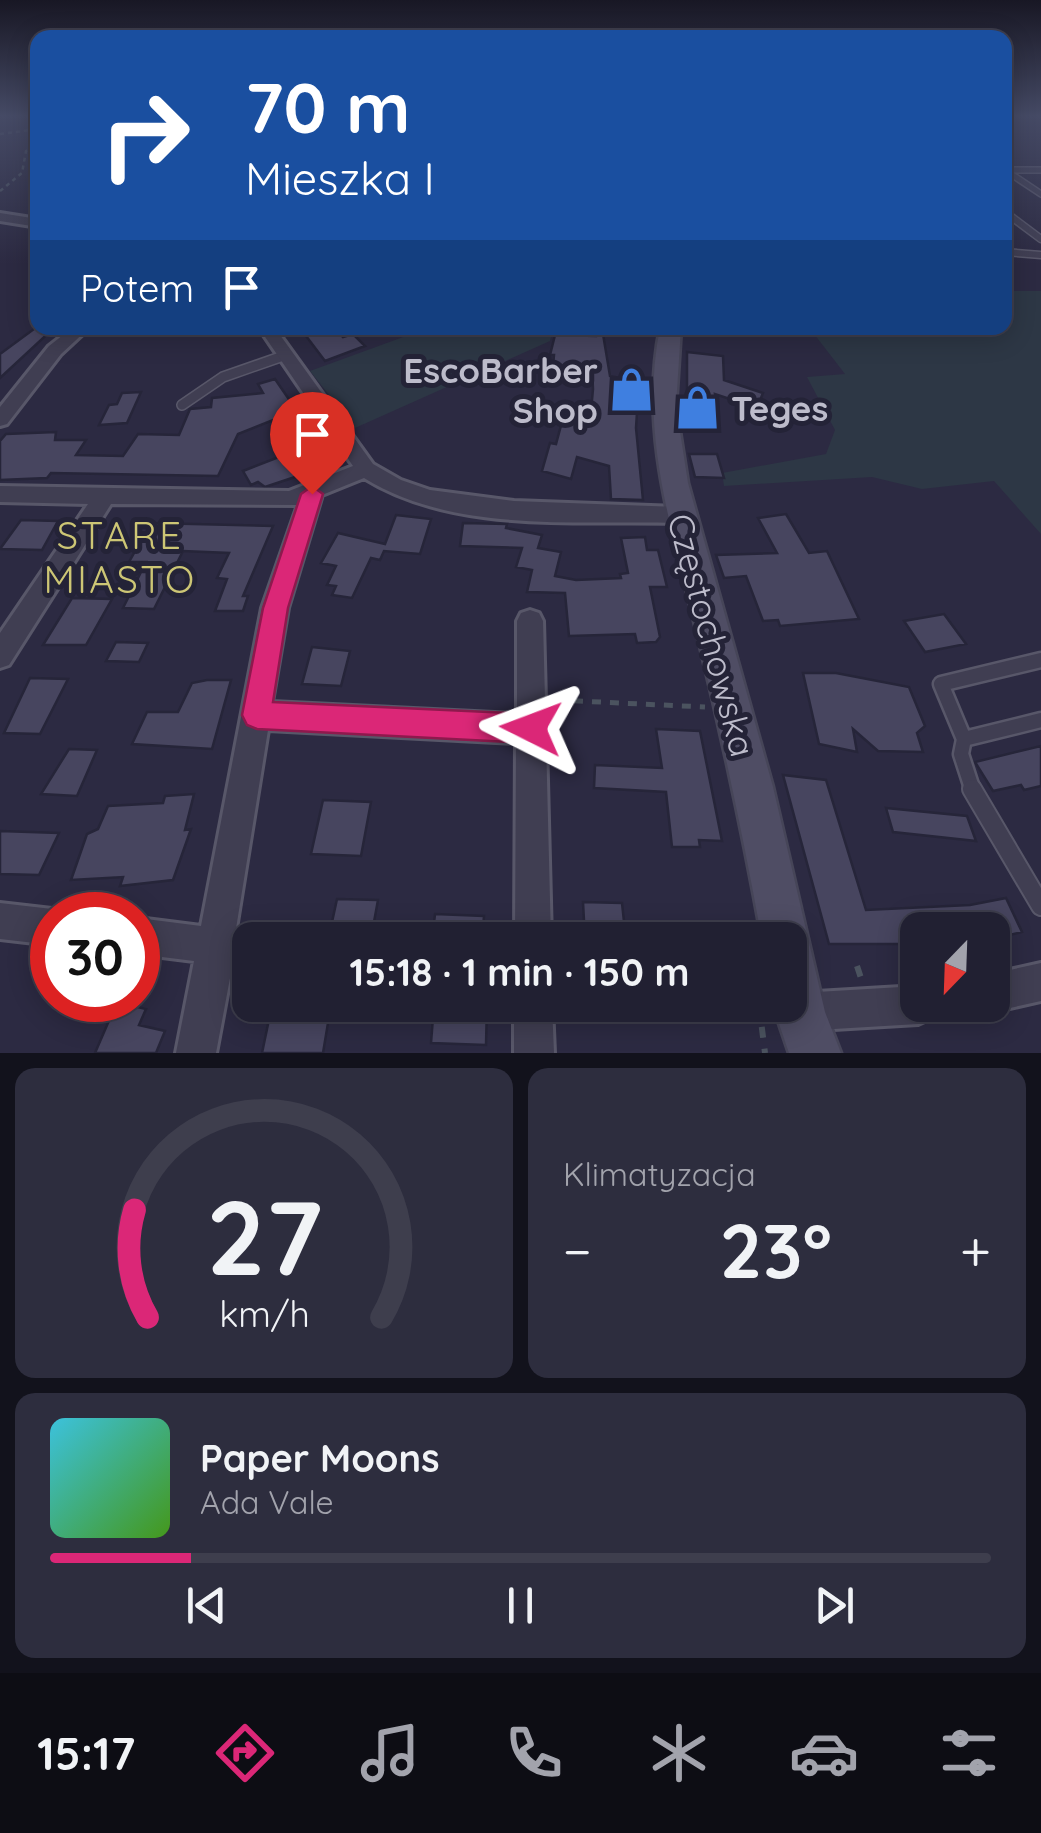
<!DOCTYPE html>
<html lang="pl">
<meta charset="utf-8">
<style>
body{margin:0;font-family:Quicksand,sans-serif;background:#2d2d3e;color:#f1f3f6;height:100vh;display:flex;flex-direction:column;font-size:38px;white-space:nowrap}
*{box-sizing:border-box;margin:0}
p{font-size:32px;color:#a2a3ac}
.icon{flex:none;width:55px;height:55px;fill:none;stroke:currentColor;stroke-width:2;stroke-linecap:round;stroke-linejoin:round}
.map{position:relative;height:1053px;overflow:hidden}
.panel{display:flex;flex-direction:column;gap:15px;padding:15px;background:#12121c;flex:1}
.panel>*{flex:none}
.guide{position:absolute;left:30px;top:30px;width:982px;height:305px;border-radius:20px;box-shadow:0 5px 25px #0003,0 0 0 2px #3e3e4d;background:#1a4fa0;color:#fff;overflow:hidden}
.needle{width:65px;rotate:203deg}
.controls{position:absolute;left:900px;top:912px;display:grid;gap:20px}
.controls a{display:grid;place-items:center;width:110px;height:110px;border-radius:20px;background:#212032;box-shadow:0 5px 25px #0003,0 0 0 2px #3e3e4d;font-size:50px}
.speed{position:absolute;left:30px;top:892px;display:flex;gap:20px;font-size:50px;font-weight:700;text-align:center}
.speed>*{display:grid;place-content:center;width:130px;height:130px;border-radius:50%;background:#212032;box-shadow:0 5px 25px #0003,0 0 0 2px #3e3e4d;line-height:1}
.speed .limit{border:15px solid #d22;background:#fff;color:#111}
.pin{position:absolute;display:grid;place-items:center;width:85px;height:85px;color:#fff;margin:-102px -42px;border-radius:50% 50% 50% 0;rotate:-45deg;box-shadow:0 0 10px #0007}
.pin .icon{rotate:45deg}
.me{position:absolute;width:110px;margin:-55px;rotate:273deg;stroke-linejoin:round;filter:drop-shadow(0 0 8px #0008)}
.turn{display:flex;align-items:center;gap:35px;height:210px;padding:0 50px;font-size:45px}
.turn .icon{width:130px;height:130px;stroke-width:2.5}
.turn b{display:block;font-size:70px;line-height:85px}
.then{display:flex;align-items:center;height:95px;padding:0 50px;background:#0003;gap:20px;font-size:38px}
.big{font-size:75px;font-weight:700;line-height:1.1}
.panel .tile{flex:1;display:flex;flex-direction:column;justify-content:center;gap:15px;min-width:0;padding:0 35px;border-radius:20px;background:#2d2d3e}
.panel .dial{align-items:center;gap:0}
.dial svg{height:260px;overflow:visible;fill:none;stroke:#3e3e4d;stroke-width:7;stroke-linecap:round;text-anchor:middle}
.dial text{fill:#f1f3f6;stroke:none}
.song{display:flex;align-items:center;gap:30px}
.cover{width:120px;height:120px;border-radius:15px;background:linear-gradient(135deg,hsl(190 70% 55%),hsl(100 70% 35%))}
.played{height:10px;border-radius:5px;background:linear-gradient(90deg,#db2777 15%,#3e3e4d 15%)}
.keys{display:flex;justify-content:space-around;direction:ltr}
.heat{display:flex;justify-content:space-between;align-items:center;font-size:55px;direction:ltr}
.panel .tiles{flex:1;display:grid;gap:15px;grid-template-columns:1fr 1fr}
.tile:last-child{grid-column:span 2}
.trip{position:absolute;left:232px;top:922px;width:575px;height:100px;border-radius:20px;background:#212032;box-shadow:0 5px 25px #0003,0 0 0 2px #3e3e4d;font-weight:700;line-height:100px;text-align:center}
.dock{display:flex;height:160px;justify-content:space-around;align-items:center;background:#0d0d14;color:#a2a3ac}
.dock .icon{width:70px;height:70px}
.dock .on{color:#db2777}
.dock b{font-size:45px;color:#f1f3f6}
.map>svg:first-child{display:block}
</style>
<div class="map">
<svg width="1041" height="1053" viewBox="0 0 1041 1053">
<rect width="100%" height="100%" fill="#2c2a42"/>
<path fill="#2d3745" d="M1005,291H1041V534L994,481L922,489L872,477L724,486L722,473L826,454L835,430L807,377L845,374L811,330L814,328H1005Z
M428,328H553L550,341L355,428L310,371Z"/>
<path fill="#47455f" stroke="#262539" stroke-width="2.5" d="M38,326L54,328L0,378V354Z
M300,328H334L343,337L353,334L365,346L325,361Z
M597,328H602L610,376L639,382L636,428L643,500L611,499L609,466L577,457L571,479L542,471L550,443L556,444L563,418L590,422L593,389L592,368L553,366L554,355H550L555,335L596,336Z
M687,352L723,356L724,380L763,393L757,408L715,394L718,415L687,412Z
M275,379L312,433L287,443L273,420L238,434L218,476L51,473L47,478L0,480V441L6,434L56,432L55,440H86L76,455L123,456L138,434L179,435L190,409L211,407L212,398L263,393L258,384Z
M141,392L127,423L99,425L109,405L117,404L122,393Z
M302,448L313,465L304,468L307,473L265,487L258,482L251,485L243,471Z
M689,454H717L724,478L695,477Z
M786,514L809,553L827,551L859,619L780,626L778,620L763,621L746,576L724,578L716,555L777,553L758,518Z
M396,515L431,519L420,554L384,551L380,560L371,558L352,598L332,595L336,586L327,585L336,566L321,563L338,533L385,544Z
M21,520L58,521L42,550L0,549Z
M151,523L273,526L243,596H248L243,611H215L227,579L217,578L229,553L183,551L154,609L123,608L146,562H129Z
M463,523L507,524L506,528L542,535L538,548L561,552L555,576L576,580L621,578L620,574L628,573L621,538L645,537L647,550H658L667,587H650L660,637L656,642L637,643L635,634L569,636L565,593L527,592L532,570L516,567L522,548L460,546Z
M72,598L112,599L86,645H43Z
M944,614L966,644L925,652L904,621Z
M116,642L148,643L139,662L106,661Z
M312,647L350,651L341,686L302,684Z
M803,673H836L909,687L925,726L917,733L923,752L878,751L853,729L857,752L819,744Z
M30,678L68,679L40,734L4,733Z
M207,680H231L212,749L132,744L147,712H178L192,683Z
M656,729L700,731L722,841L699,840L700,847H672L666,792L594,788L595,765L662,768Z
M1041,746V786L1024,790L1021,785L993,791L975,762Z
M69,749L97,750L77,796L41,794Z
M783,775L826,780L866,910L970,905L1006,898L1022,932L992,939V930H918V944H829Z
M194,794L185,830L191,829L173,880L120,886L123,877L71,880L87,834L98,829L108,806L163,803L165,796Z
M323,800L371,802L361,856L311,854Z
M886,808L967,816L976,841L893,832Z
M0,831L59,833L39,875L0,874Z
M337,899L378,900L374,922H332Z
M583,902L622,903L626,940H585Z
M435,914L484,916L482,940H432Z
M117,1002L146,1009L139,1025L165,1031L156,1053H95Z
M272,1005H331L323,1053H262Z
M434,1005H487L486,1045L431,1043Z"/>
<g fill="none" stroke-linecap="round" stroke-linejoin="round">
<defs>
<path id="service-far4" d="M1005,170L1041,194
M1005,170H1041"/>
<path id="service-far3" d="M1005,212L1041,239
M1005,252L1041,255"/>
<path id="service-far2" d="M182,405L223,377L286,355"/>
<path id="service-far1" d="M964,739L1041,720
M973,791L961,754L964,739L941,684L1041,660"/>
<path id="service" d="M972,789L1041,906"/>
<path id="minor" d="M0,213L38,219V227L0,221Z
M72,328H89L61,354L7,424L0,426V407L49,346Z
M259,328H275L373,464L401,480L430,490L514,501L678,507L689,515L678,523C577,520 454,534 364,478L322,495L288,608L272,702L517,714V621L521,613L530,610L539,613L543,621L551,940H515L516,743L268,730L234,941L236,946L216,1053H176L194,961L138,954V918L201,926L262,608L298,505L111,504L9,665L0,668V633L88,504L0,502V486L289,491L353,466Z
M0,903L52,909L65,914L52,915V945L0,939Z
M1041,963V1001L992,1012L979,1006L992,1005V974Z
M918,986V1005H937L931,1018L918,1024L800,1031L786,1026L781,1012L784,1005H790V997L800,993Z
M514,1005H552L554,1053H514Z"/>
<path id="secondary" d="M660,328H681L676,406L688,483L773,787L825,1012L841,1053H789L775,1012L773,1005H790V940H762C744,840 723,741 699,642C675,537 638,436 660,328Z"/>
</defs>
<use href="#service-far4" stroke="#585769" stroke-width="8"/>
<use href="#service-far3" stroke="#585769" stroke-width="9"/>
<use href="#service-far2" stroke="#585769" stroke-width="12"/>
<use href="#service-far1" stroke="#585769" stroke-width="19"/>
<use href="#service" stroke="#585769" stroke-width="22"/>
<use href="#minor" stroke="#585769" stroke-width="6"/>
<use href="#secondary" stroke="#464558" stroke-width="5"/>
<path stroke="#4b535f" stroke-width="2.5" stroke-dasharray="4 4" stroke-linecap="butt" d="M0,134L38,129
M0,191L22,173L26,151L38,145"/>
<path stroke="#4b535f" stroke-width="5" stroke-dasharray="9 9" stroke-linecap="butt" d="M556,700L705,707"/>
<path stroke="#4b535f" stroke-width="6" stroke-dasharray="11 11" stroke-linecap="butt" d="M747,925L749,940
M857,966L862,981
M759,1005L765,1053"/>
<use href="#service-far4" stroke="#403e52" stroke-width="5"/>
<use href="#service-far3" stroke="#403e52" stroke-width="6"/>
<use href="#service-far2" stroke="#403e52" stroke-width="9"/>
<use href="#service-far1" stroke="#403e52" stroke-width="14"/>
<use href="#service" stroke="#403e52" stroke-width="18"/>
<use href="#minor" fill="#403e52" fill-rule="evenodd"/>
<use href="#secondary" fill="#4f4d64" fill-rule="evenodd"/>
</g>
<linearGradient id="sky" x2="0" y2="1"><stop stop-color="#181724"/><stop offset="0.44" stop-color="#454a65"/><stop offset="1" stop-color="#454a65" stop-opacity="0"/></linearGradient>
<rect width="1041" height="264" fill="url(#sky)"/>
<path fill="#db2777" stroke="#8e194d" stroke-width="2.5" d="M312,486L323,494L288,608L273,702L531,714L541,718L546,728L541,739L531,743L257,729L247,725L242,715L263,608L301,494Z"/>
<defs>
<symbol id="shop-bare" viewBox="-9 -9 18 18"><path d="M-5-2.5h2.3a2.7 3.5 0 0 1 5.4 0H5L5.5 6h-11ZM-1.5-2.5h3a1.5 2.3 0 0 0-3 0Z" fill="#3f7fe0" stroke="#242337" stroke-width="2.5" paint-order="stroke"/></symbol>
</defs>
<g fill-rule="evenodd">
<use href="#shop-bare" x="600" y="358" width="63" height="63"/>
<use href="#shop-bare" x="666" y="376" width="63" height="63"/>
</g>
<g text-anchor="middle" dominant-baseline="central" stroke-width="10" stroke-linejoin="round" paint-order="stroke">
<g font-size="35" font-weight="bold" fill="#bdbccb" stroke="#242337" text-anchor="end">
<text x="598" y="370">EscoBarber<tspan x="598" dy="40">Shop</tspan></text>
<text x="731" y="408" text-anchor="start">Teges</text>
</g>
<g font-size="35" fill="#bdbccb" stroke="#242337">
<text transform="translate(712 635) rotate(75)">Częstochowska</text>
</g>
<g font-size="38" letter-spacing="2.5" fill="#cdc675" stroke="#242337">
<text x="120" y="535">STARE<tspan x="120" dy="44">MIASTO</tspan></text>
</g>
</g>
</svg>
<div class="controls">
<a><svg class="needle" viewBox="-14 -14 28 28"><path d="M0-13l5 13h-10z" fill="#e53935"/><path d="M0 13l5-13h-10z" fill="#a2a3ac"/></svg></a>
</div>
<div class="speed"><div class="limit">30</div></div>
<div class="pin" style="left:312px;top:494px;background:#d93025"><svg class="icon" aria-label="arrive" viewBox="0 0 24 24"><path d="M6 21V4h12l-3 4 3 4H6"/></svg></div>
<svg class="me" style="left:531px;top:728px" viewBox="-20 -20 40 40"><path d="M0-17L14 15 0 8-14 15z" fill="#db2777" stroke="#fff" stroke-width="4"/></svg>
<div class="trip">15:18 · 1 min · 150 m</div>
<div class="guide">
<div class="turn"><svg class="icon" aria-label="right" viewBox="0 0 24 24"><path d="M7 20v-9h11M14 6l5 5-5 5"/></svg><div><b>70 m</b>Mieszka I</div></div>
<div class="then">Potem<svg class="icon" aria-label="arrive" viewBox="0 0 24 24"><path d="M6 21V4h12l-3 4 3 4H6"/></svg></div>
</div>
</div>
<section class="panel">
<div class="tiles">
<div class="tile dial"><svg viewBox="0 0 100 80">
<path d="M14 69A42 42 0 1 1 86 69"/>
<path d="M14 69A42 42 0 0 1 10 36" stroke="#db2777"/>
<text x="50" y="56" font-size="32" font-weight="700">27</text>
<text x="50" y="72" font-size="11">km/h</text>
</svg></div>
<div class="tile"><p>Klimatyzacja</p>
<div class="heat"><a>−</a><b class="big">23°</b><a>+</a></div>
</div>
<div class="tile">
<div class="song"><i class="cover"></i><div><b>Paper Moons</b><p>Ada Vale</p></div></div>
<div class="played"></div>
<div class="keys"><svg class="icon" aria-label="previous" viewBox="0 0 24 24"><path d="M18 5L8 12l10 7zM5 5v14"/></svg><svg class="icon" aria-label="pause" viewBox="0 0 24 24"><path d="M8 5v14M16 5v14"/></svg><svg class="icon" aria-label="next" viewBox="0 0 24 24"><path d="M6 5l10 7-10 7zM19 5v14"/></svg></div>
</div>
</div>
</section>
<nav class="dock">
<b>15:17</b>
<svg class="icon on" aria-label="directions" viewBox="0 0 24 24"><path d="M12 3l9 9-9 9-9-9zM9 14v-3h6M13 9l2 2-2 2"/></svg>
<svg class="icon" aria-label="music" viewBox="0 0 24 24"><path d="M9 18V5l10-2v13"/><circle cx="6" cy="18" r="3"/><circle cx="16" cy="16" r="3"/></svg>
<svg class="icon" aria-label="phone" viewBox="0 0 24 24"><path d="M5 4h4l2 5-3 2q2 4 5 5l2-3 5 2v4C11 20 4 13 5 4z"/></svg>
<svg class="icon" aria-label="climate" viewBox="0 0 24 24"><path d="M12 3v18M4 7l16 10M4 17L20 7"/></svg>
<svg class="icon" aria-label="car" viewBox="0 0 24 24"><path d="M5 17H2v-5l4-1 3-4h7l3 4 3 1v5h-3M9 17h6M6 11h13"/><circle cx="7" cy="17" r="2"/><circle cx="17" cy="17" r="2"/></svg>
<svg class="icon" aria-label="filters" viewBox="0 0 24 24"><path d="M4 7h16M4 17h16"/><circle cx="9" cy="7" r="2"/><circle cx="15" cy="17" r="2"/></svg>
</nav>
